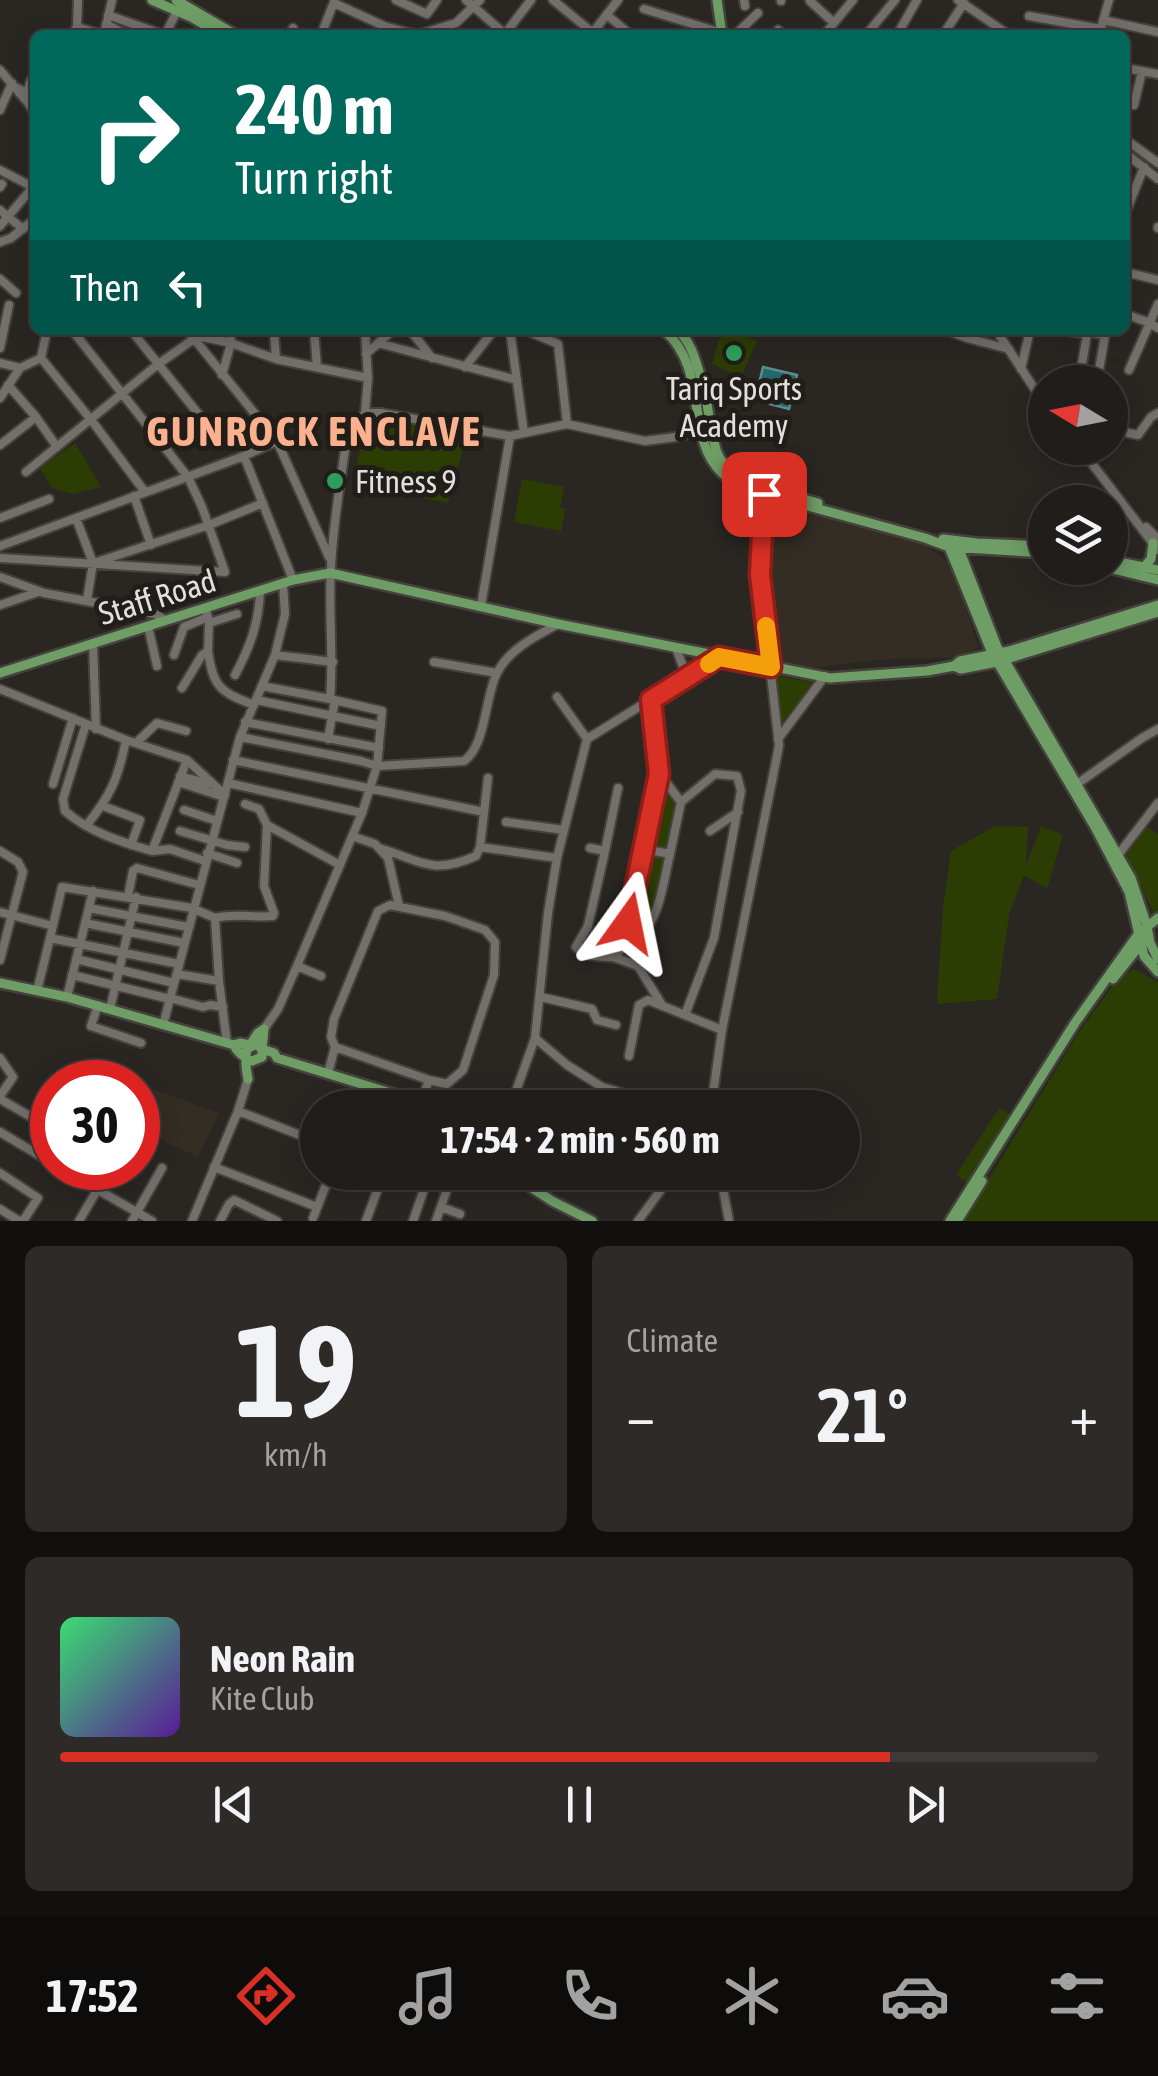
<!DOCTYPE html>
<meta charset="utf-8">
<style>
body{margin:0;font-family:"Asap Condensed",sans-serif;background:#2d2a27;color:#f1f3f6;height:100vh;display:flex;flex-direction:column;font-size:38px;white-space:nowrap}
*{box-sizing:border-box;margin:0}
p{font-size:32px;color:#a2a2a2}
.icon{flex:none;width:55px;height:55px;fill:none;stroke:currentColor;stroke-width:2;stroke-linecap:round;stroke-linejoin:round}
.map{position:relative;height:1221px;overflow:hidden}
.details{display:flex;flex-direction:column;gap:25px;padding:25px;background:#12100e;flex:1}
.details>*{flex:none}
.top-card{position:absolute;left:30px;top:30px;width:1100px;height:305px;border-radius:15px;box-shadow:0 5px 25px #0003,0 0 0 2px #3d3b39;background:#00695c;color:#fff;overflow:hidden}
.needle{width:65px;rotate:280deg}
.tools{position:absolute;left:1028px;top:365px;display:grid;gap:20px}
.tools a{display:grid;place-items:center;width:100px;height:100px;border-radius:50%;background:#201d1a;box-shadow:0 5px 25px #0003,0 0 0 2px #3d3b39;font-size:50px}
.speed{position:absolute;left:30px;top:1060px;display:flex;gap:20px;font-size:50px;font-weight:700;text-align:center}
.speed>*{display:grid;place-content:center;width:130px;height:130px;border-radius:50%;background:#201d1a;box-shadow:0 5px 25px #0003,0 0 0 2px #3d3b39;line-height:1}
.speed .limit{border:15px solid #d22;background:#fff;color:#111}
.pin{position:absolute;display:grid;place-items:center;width:85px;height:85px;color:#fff;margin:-42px;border-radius:20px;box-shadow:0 5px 15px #0006}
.me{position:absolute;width:110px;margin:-55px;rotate:12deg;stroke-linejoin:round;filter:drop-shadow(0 0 8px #0008)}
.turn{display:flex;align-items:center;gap:35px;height:210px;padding:0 40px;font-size:45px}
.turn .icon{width:130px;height:130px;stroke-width:2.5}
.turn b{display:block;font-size:70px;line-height:85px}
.then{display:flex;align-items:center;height:95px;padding:0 40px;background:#0003;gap:20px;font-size:38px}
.big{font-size:75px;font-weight:700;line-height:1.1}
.details .widget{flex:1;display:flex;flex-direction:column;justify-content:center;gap:15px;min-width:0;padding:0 35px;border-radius:15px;background:#2d2a27}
.details .dial{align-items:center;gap:0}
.dial b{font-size:130px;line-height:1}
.song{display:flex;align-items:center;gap:30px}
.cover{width:120px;height:120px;border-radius:15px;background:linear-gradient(135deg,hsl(140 70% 55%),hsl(270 70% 35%))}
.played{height:10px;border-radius:5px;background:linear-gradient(90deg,#d93025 80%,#3d3b39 80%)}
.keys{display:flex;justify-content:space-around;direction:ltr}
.heat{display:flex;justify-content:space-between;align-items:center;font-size:55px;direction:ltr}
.details .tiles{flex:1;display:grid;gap:25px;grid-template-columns:1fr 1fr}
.widget:last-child{grid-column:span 2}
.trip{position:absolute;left:300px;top:1090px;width:560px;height:100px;border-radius:50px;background:#201d1a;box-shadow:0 5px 25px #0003,0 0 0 2px #3d3b39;font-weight:700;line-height:100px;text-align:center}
.menu{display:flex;height:160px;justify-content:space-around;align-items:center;background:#0d0c0a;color:#a2a2a2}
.menu .icon{width:70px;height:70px}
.menu .on{color:#d93025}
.menu b{font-size:45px;color:#f1f3f6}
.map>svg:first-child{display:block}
</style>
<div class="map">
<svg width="1158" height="1221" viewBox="0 0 1158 1221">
<rect width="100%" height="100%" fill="#2a2723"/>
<path fill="#342d24" d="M769,503L923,543L946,561L957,580L978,646L972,654L965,657L889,659L807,668L775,660L772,658L762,583L765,509Z
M138,1084L219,1113L198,1157L138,1129Z"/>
<path fill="#2c3d04" d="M722,330H733L757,341L741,377L712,364Z
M376,417L467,434L448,503L353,483L365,428Z
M75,443L101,487L73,494L52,488L40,468Z
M522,479L564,487L560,508L565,509L561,531L514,522Z
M773,675L815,683L783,727Z
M661,779L678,803L667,850L648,846Z
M995,826L1028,827L1026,866L1041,826L1063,835L1047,889L1024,875L1009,915L997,999L937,1004L943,907L951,851Z
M1147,827L1158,834V913L1155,915L1126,855Z
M645,855L664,857L657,899L645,930L636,935L632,923Z
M1134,969L1158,982V1221H963L1079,1032L1119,977Z
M999,1108L1013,1116L970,1184L956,1175Z"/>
<path fill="#23666e" stroke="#5c8b8f" stroke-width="2.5" d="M763,367L797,375L789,409L755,400Z"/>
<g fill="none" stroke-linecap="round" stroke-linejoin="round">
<defs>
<path id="minor" d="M396,0L427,14L437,0
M466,0L506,35
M553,0L593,33
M744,0L745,6
M781,0V1
M958,0L1009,35
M810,1L834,23
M334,3L384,26L417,35L456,23L480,0
M644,9L722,33
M108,15L164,35
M607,15L631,35
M1029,16L1101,29
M1103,20L1158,32
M106,24L127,35
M77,27L103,35
M778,30L784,35
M72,35L77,27L78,0
M104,35L112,0
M165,35L177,11
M290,35L293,28
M321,35L334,2
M504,35L531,0
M591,35L618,0
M735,35L758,13
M824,35L853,0
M866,35L895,0
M897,35L917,0
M943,35L964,3
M1099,35L1109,0
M1125,68L1158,74
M0,70L29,104L35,115
M17,88L35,98
M27,93L31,80L35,76
M1134,105L1142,71
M0,110L12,83
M1125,139L1158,163
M1125,153L1158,179
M0,170L33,187L35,186
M0,187L2,184
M1128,207L1144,167
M0,210L23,229
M0,226L33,187
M1158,228V227
M0,242L11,238L35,219
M1125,272L1158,280
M0,279L16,293
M1125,314L1150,323L1158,328
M131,330L216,436
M187,330L277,441L329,557
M274,330L276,359
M314,330L317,367
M365,330L368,378
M410,330L432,358
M510,330L524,433
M525,330L558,344L567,424
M946,330L967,338L1009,349
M996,330L1045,405
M1061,330L1087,334L1089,331
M1089,332L1105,335L1097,382
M378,343L517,380
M0,348L9,305
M366,354L393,330
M41,358L92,421L145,492
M0,363L20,368L41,358L47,330
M1082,364L1087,334
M465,367L494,330
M1021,369L1030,330
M1129,370L1158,304
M222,375L231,343L230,330
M8,385L36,417L57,447
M0,398L20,368
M1110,429L1138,435L1151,417L1158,413
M0,445L36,417
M1080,448L1158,550
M244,456L293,580
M26,472L157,365L198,336L231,343L276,359L368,378L365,413
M134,496L151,545
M0,518L49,499
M76,518L93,563L87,600
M1146,527L1158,539
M0,546L244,456L277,441
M0,558L225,572L202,507L188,477L72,330
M97,562L209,525L263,503
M0,577L44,593L155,614L165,620
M0,605L38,592
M481,606L510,436
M209,623L237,614
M148,626L157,666
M93,643L96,729
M676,648L687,677
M208,651C213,687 220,692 254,705
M174,655L184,627L208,617
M275,655L333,662
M434,662L497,673
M235,675C250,647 259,623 260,591
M262,686L330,699
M182,688L202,655L208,651L209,623L206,609
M0,689L126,740
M557,697L587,739
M256,700L381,726
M245,722L379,748
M86,724L63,799L65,811C89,832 121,842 152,851
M240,737L361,761L377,766L464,761C486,746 485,696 497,673C509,649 536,636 558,624
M328,739L335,700
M778,739L825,676
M136,743L157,723L186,731
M233,760L484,812
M180,776L210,784
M488,778L480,847L557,858
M178,782L221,796
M228,783L362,813
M53,784L73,718
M1077,784L1142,738L1158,729
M681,802L715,774L737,776L741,791L714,938L685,1015
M103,806L140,820L131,845
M184,810L217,821
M506,822L564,830
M267,825L340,865
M86,826C111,795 118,779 126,740L187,760
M180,831L227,845L245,847
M710,831L738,812
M352,836L375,844L388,858L399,906
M379,848C420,860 431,876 476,856L480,847
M590,848L605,851L618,788
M644,849L670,854L681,802L659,773
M0,851L18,862L23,872L0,960
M605,851L588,926L576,947C587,958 596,956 611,957C619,958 629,963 638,966
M207,853L237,863
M1118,855L1158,803
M205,861L170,849L152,851L187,760L225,795
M128,896L133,871L137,868L199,885
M89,908L188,927
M0,912L53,926
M215,918C236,913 252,918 273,916L274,913L264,886L267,825L259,809L245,804
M85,923L184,943
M632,936L628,923L659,773L651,700
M50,938L62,887L192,908L215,918L219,981L227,1043
M637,939C660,920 663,883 670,854
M615,957L632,936L637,939L638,966L662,1005
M76,959L174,983
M297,966L321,976
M177,974L219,981
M72,975L170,999
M37,991L50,938L179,964
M67,997L93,891
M541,997L592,1009L597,1020L616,1025
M170,998L203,1007L210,1005L223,1007
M98,1005L91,1026L141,1043
M110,1009L136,897
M163,1025L240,737L275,655L285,614L283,583
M264,1029L278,1009L297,966L362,813L377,766L382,711L330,699C334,655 328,611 331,567C333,523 341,479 347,436L365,413H381L510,436L567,424L645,441L683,436L701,429
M535,1038L567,1065L602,1087L673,1108
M629,1056L639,1005L648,1000L722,1030
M0,1058L13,1077L0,1096
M328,1073L335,1047L429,1080L447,1084L463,1070L494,975L495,942L485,930L445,916L390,905L378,911L334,1019L331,1037L335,1047
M494,1096L535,1100
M0,1099L52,1129
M419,1108L429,1080
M510,1108L535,1038L548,913L557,858L587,739L719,657
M609,1108L616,1091
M711,1108L722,1030L779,746L760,575L764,494
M238,1111L318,1142
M0,1132L52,1163
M214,1167L317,1207
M60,1168L152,1221
M720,1172L729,1221
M0,1173L38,1198L23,1221
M441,1207L460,1214
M0,1209L19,1221
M313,1218L331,1172
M79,1221L110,1168
M132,1221L162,1168
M192,1221L238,1111L248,1079
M220,1221L229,1204L234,1200L277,1221
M366,1221L384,1172
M413,1221L430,1172
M436,1221L453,1172
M638,1221L674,1172"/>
<path id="major" d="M152,0L191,17L221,35
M176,0L236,35
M717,0L722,35
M664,330C710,370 684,437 722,473C734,484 749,489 764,494L925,538L949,547L1045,553
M678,330C692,344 695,359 701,378C708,400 709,424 715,446C725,487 784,493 818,503
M943,539L977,543L1045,546
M948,540L949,547L992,653L1095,827L1129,892L1144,956L1158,972
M957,544L997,647L1131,878L1147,926L1150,943L1158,959
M1110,560L1158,570
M1109,568L1158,580
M1143,568L1151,559L1153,543
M954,666L961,669L997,662L1158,612
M0,673L293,580L330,573L558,624L830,678L927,671L954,666L960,661L1009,651L1158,605
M1113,979L1144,940
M0,983L67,997L234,1045L240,1043L250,1045L258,1033L264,1029
M264,1029L262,1049L274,1053L277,1058L397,1095L417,1108
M234,1045C237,1053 245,1057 252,1061L262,1057V1049L256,1044L247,1049C245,1058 246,1070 248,1079
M508,1172L552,1201L592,1221
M950,1221L1075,1023L1139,933L1158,918
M957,1221L982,1181"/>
</defs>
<use href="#minor" stroke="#45423e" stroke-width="12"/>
<use href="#major" stroke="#45423e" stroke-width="14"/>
<use href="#minor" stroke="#736f6a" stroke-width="8"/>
<use href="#major" stroke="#6f9d66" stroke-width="9"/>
</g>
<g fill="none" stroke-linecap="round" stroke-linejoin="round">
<defs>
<path id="route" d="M628,923L659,774L651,700L719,657L771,667L760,575L764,494"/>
</defs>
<use href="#route" stroke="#8d1f18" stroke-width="25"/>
<use href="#route" stroke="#d93025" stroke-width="18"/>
<path stroke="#f59e0b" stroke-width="18" d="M709,664L719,657L771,667L766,626"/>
</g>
<g fill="#2e9e5b" stroke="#211e19" stroke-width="4">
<circle cx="734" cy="353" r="10"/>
<circle cx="335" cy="481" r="10"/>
</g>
<g text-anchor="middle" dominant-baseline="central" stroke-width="10" stroke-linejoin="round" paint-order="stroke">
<g font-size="32" fill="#e2e0dd" stroke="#211e19">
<text x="734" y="388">Tariq Sports<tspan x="734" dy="37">Academy</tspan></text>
<text x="355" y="481" text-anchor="start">Fitness 9</text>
</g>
<g font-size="32" fill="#e2e0dd" stroke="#211e19">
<text transform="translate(157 597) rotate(-17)">Staff Road</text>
</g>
<g font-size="42" font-weight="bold" letter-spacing="2.5" fill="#fbb18d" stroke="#211e19">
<text x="314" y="431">GUNROCK ENCLAVE</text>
</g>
</g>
</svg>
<div class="tools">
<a><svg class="needle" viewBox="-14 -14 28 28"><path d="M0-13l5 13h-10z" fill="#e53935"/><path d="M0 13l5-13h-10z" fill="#a2a2a2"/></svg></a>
<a><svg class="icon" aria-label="layers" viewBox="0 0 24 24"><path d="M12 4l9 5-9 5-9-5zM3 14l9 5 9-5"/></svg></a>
</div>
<div class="speed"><div class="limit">30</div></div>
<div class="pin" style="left:764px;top:494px;background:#d93025"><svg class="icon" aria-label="arrive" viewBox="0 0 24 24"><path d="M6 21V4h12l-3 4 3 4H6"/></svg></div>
<svg class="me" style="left:628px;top:923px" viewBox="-20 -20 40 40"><path d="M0-17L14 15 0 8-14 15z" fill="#d93025" stroke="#fff" stroke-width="4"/></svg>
<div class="trip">17:54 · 2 min · 560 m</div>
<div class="top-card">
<div class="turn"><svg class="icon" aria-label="right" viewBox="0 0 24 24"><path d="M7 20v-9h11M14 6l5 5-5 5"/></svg><div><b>240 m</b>Turn right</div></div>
<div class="then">Then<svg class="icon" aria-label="left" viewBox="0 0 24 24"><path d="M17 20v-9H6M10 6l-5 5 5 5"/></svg></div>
</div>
</div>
<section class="details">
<div class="tiles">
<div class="widget dial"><b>19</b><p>km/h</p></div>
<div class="widget"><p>Climate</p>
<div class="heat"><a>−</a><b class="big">21°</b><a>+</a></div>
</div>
<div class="widget">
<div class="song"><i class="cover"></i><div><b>Neon Rain</b><p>Kite Club</p></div></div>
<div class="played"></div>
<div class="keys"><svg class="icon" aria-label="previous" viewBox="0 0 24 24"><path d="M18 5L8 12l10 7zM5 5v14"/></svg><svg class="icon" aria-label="pause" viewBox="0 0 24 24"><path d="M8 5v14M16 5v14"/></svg><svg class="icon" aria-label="next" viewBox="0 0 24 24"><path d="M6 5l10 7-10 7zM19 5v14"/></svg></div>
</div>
</div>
</section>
<nav class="menu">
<b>17:52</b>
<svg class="icon on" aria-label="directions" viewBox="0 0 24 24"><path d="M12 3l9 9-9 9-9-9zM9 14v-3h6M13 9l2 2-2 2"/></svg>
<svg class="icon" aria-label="music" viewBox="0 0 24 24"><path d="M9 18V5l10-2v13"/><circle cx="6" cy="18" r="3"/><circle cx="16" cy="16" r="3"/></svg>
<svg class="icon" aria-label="phone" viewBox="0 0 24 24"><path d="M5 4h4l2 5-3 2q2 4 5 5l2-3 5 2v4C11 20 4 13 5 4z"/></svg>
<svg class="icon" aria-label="climate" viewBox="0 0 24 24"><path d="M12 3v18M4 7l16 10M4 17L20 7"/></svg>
<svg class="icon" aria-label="car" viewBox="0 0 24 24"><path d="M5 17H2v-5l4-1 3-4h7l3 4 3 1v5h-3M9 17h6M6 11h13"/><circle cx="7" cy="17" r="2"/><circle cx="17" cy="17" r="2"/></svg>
<svg class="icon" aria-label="filters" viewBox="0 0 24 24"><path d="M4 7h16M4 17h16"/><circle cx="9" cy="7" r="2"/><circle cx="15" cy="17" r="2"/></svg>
</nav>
